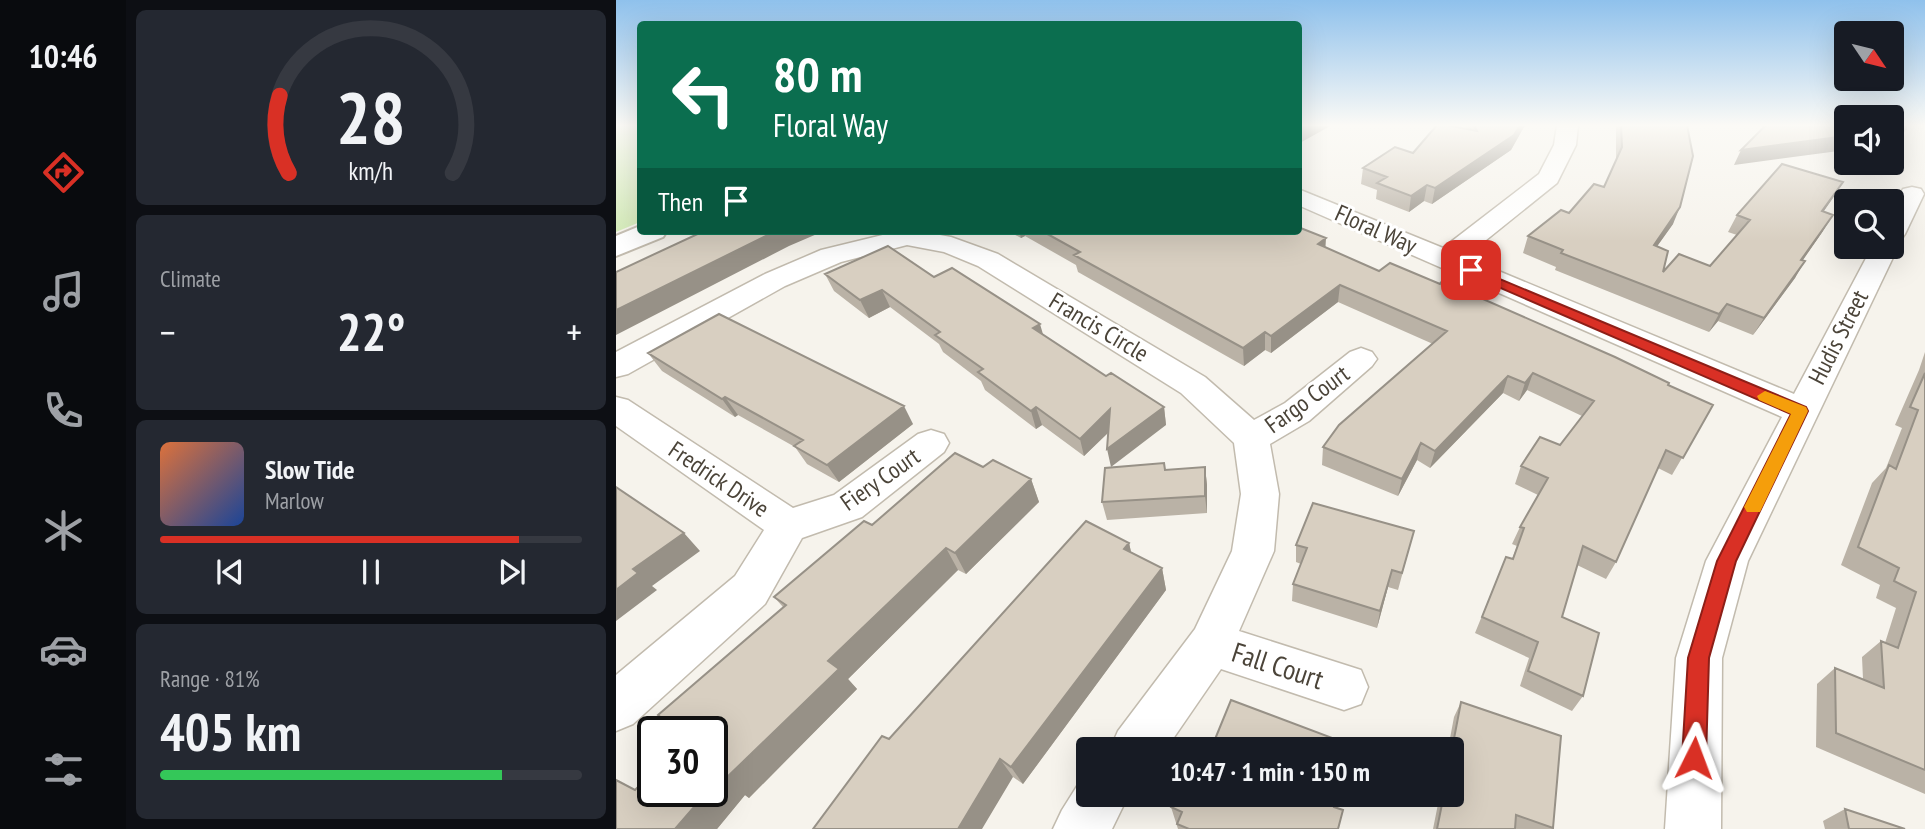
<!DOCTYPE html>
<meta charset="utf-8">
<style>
body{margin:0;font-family:"PT Sans Narrow",sans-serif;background:#242831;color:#f1f3f6;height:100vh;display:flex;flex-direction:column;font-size:26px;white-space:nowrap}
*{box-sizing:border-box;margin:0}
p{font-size:23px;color:#9ea1a6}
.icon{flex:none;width:38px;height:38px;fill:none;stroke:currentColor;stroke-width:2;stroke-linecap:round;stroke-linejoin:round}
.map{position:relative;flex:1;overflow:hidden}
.drawer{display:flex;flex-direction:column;gap:10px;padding:10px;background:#0d0f14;width:490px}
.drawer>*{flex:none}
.hud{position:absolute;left:21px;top:21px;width:665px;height:214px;border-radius:7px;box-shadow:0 7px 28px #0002;background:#0b6e4f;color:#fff;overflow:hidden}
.needle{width:46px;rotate:125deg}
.buttons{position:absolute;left:1218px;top:21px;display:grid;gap:14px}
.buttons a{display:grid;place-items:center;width:70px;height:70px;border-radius:7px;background:#171b24;box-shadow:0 7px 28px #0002;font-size:35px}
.speed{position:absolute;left:21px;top:716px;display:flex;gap:14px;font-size:35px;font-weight:700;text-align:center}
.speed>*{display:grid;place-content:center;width:91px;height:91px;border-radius:50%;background:#171b24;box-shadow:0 7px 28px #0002;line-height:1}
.speed .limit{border:4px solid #111;border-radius:10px;background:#fff;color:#111}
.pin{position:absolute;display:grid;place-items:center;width:60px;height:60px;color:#fff;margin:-30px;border-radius:14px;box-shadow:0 4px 10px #0006}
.me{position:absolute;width:77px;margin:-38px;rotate:3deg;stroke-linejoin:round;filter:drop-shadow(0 0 5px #0008)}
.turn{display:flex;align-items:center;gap:24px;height:147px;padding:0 21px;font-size:32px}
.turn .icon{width:91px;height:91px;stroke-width:2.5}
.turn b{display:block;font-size:49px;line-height:60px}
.then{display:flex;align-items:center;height:66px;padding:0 21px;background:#0003;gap:14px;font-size:26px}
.big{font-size:52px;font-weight:800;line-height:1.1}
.drawer .card{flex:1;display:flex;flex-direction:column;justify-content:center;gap:10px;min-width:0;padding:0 24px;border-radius:10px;background:#242831}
.drawer .dial{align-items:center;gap:0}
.dial svg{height:182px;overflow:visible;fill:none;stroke:#363941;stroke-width:7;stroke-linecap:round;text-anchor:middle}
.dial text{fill:#f1f3f6;stroke:none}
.song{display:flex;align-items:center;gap:21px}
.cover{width:84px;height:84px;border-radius:10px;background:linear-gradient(135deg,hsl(20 70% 55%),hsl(220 70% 35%))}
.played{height:7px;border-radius:4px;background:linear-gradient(90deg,#d93025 85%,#363941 85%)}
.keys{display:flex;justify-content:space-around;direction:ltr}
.heat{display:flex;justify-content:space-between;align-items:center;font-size:38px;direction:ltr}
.charge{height:10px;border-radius:5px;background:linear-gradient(90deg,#34c759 81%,#363941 0)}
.trip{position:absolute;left:460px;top:737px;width:388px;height:70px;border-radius:7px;background:#171b24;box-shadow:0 7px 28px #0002;font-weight:800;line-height:70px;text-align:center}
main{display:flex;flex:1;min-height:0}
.dock{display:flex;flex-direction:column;width:126px;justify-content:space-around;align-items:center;background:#090b0e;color:#9ea1a6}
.dock .icon{width:49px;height:49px}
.dock .on{color:#d93025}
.dock b{font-size:32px;color:#f1f3f6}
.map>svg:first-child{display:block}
</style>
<main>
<nav class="dock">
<b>10:46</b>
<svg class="icon on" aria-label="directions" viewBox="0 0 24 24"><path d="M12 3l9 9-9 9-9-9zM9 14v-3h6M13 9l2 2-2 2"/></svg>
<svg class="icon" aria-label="music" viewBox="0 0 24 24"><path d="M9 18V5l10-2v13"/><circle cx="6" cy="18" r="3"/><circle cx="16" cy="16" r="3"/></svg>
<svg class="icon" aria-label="phone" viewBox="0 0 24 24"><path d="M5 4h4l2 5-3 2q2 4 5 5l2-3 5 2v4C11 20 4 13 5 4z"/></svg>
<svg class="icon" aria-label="climate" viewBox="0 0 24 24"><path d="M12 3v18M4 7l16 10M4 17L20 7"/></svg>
<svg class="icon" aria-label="car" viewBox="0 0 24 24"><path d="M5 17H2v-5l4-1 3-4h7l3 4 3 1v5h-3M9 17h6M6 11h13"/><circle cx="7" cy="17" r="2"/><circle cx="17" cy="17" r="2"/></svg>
<svg class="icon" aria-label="filters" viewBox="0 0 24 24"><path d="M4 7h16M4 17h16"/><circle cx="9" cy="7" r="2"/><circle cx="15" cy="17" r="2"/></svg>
</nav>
<section class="drawer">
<div class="card dial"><svg viewBox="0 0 100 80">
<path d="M14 69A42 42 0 1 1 86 69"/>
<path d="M14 69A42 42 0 0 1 10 35" stroke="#d93025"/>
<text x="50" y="56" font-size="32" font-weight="700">28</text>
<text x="50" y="72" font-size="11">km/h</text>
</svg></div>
<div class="card"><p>Climate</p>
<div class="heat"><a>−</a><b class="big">22°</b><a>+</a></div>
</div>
<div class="card">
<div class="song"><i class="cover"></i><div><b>Slow Tide</b><p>Marlow</p></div></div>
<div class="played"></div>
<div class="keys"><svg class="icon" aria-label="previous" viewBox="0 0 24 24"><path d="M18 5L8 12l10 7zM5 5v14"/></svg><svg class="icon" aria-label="pause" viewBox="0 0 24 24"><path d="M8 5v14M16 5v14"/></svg><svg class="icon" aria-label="next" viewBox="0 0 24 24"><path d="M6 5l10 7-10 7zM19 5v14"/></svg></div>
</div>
<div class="card"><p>Range · 81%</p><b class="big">405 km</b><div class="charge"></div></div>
</section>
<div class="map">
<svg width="1309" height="829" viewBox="0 0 1309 829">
<rect width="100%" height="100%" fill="#f6f3ec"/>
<path fill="#d2eab5" d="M0,125H24V222L0,232Z"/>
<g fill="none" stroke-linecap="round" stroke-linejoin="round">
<defs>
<path id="minor" d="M941,125H962L960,145L941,183L849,257L1178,394L1256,247H1276C1276,224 1274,208 1287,189L1296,187L1305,189L1308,194L1289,234L1285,240L1278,241L1282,247L1132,561L1106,658L1105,829H1049L1060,658L1090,561L1166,417L682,205V189L827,248L923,174L938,145Z
M283,231H302L335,237L382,254L589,377L638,420L669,403L734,352L745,348L756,352L761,359L756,366L693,421L654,444L663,494L658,551L623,631L745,670L752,687L745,704L728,710L605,669L550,749H494L502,731L579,629L616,551L625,494L618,443L565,393L362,266L328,252L291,245L225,262L169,286L12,374L0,377V352L149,274L205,250Z
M0,397L12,400L177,508L218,495L302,434L315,430L328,434L333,443L328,452L246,517L186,538L149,604L17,724L0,731V675L119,576L148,530L0,426Z
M472,773V794H513L496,829H437L446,810L468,775Z"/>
<path id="tertiary" d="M24,226V231H51L47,237L0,256V236Z"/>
</defs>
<use href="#minor" stroke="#c2bbae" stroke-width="3"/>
<use href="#tertiary" stroke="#c2bbae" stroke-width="4"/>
<use href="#minor" fill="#fff" fill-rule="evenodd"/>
<use href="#tertiary" fill="#fff" fill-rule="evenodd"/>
</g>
<path fill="#bab2a6" d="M849,125H909L895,150L816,204L808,201L793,212L760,199L761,190L745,184L747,168L797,153L851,129Z
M1000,125H1071L1057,224L1041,246L1047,272L1094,266L1121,235L1112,232L1121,215L1227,182L1207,212V231L1187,260L1179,278L1137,335L1102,321L1093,332L939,270L940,267L907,253L912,236L953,213L988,187L1000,160Z
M392,231H682L709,247L763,271L1052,385L1097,405L1056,475L1042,468L1000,562L990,579L961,565L946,617L967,696L956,711L904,686L913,658L859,633L890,557L896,559L901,546L896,544L904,527L922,495L899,484L905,466L944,445L966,416L911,390L903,401L887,393L814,468L801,460L782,496L706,465L707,447L817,344L722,302L655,353L649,350L628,366L462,272L460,265L409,236L405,238Z
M209,274L318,277L428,335L490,376L548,407L550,425L492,433L468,456L426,425L420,429L369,390L365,381L327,352L323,344L274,307L253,318L218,291Z
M1309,352V794L1200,747L1201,684L1219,668L1247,679L1246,657L1265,641L1269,643L1280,608L1260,598L1264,585L1225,565L1256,483L1270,468L1286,428L1279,425L1303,370Z
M32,353L297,424L223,482L191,464L179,447L122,415L119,417L46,371Z
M367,467L415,479L423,502L350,574L342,570L232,679L241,689L133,798L129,795L101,829H0L19,790L96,791L167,607L158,597L256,525Z
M589,467L591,485V513L491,520L486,502L549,470Z
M798,531L782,590L772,587L761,628L676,601L677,584L685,564L680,562V545Z
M513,543L515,552L546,568L550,590L407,784L397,777L273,739Z
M845,702L937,828V829H817L824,794H836V749H832L838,717Z
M721,796L719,807L723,829H562L555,807Z
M1229,809L1289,829H1209L1207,821Z"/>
<path fill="#979187" d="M689,125H716L682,144V129Z
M904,125H909L895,150L816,204L819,188Z
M1290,129L1281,144L1276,145V131Z
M1230,136V150L1118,165L1125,150Z
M1227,182L1217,198L1196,228L1206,211Z
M811,185L808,201L793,212L795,196Z
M1064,207L1057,224L1030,262L1038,245Z
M1217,215L1207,231L1175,277L1185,260Z
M160,231H208L173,246L0,335V310Z
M403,231H408L409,236L405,238Z
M710,238L709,255L702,244Z
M1189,261L1179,278L1137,335L1148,318Z
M724,285L722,302L655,353V336Z
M266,290L274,307L253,318L244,300Z
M1111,304L1102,321L1093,332L1103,314Z
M424,324L429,341L417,328Z
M649,332V350L628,366L627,348Z
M917,373L911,390L903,401L909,383Z
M892,376L887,393L814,468L819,451Z
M109,397L122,415L119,417L106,399Z
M288,406L297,424L223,482L211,465Z
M420,407L426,425L420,429L415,411Z
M548,407L550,425L495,467L491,449Z
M494,409L498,427L468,456L464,439Z
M805,443L801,460L782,496L786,479Z
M589,467L591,485V513L589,496Z
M415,479L423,502L350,574L339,553Z
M68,533L84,551L36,586L41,590L0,621V590L17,569Z
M513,543L518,565L508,549Z
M330,548L342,570L232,679L241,689L133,798L129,795L101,829H59L92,791H96V786L103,778L212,661Z
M546,568L550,590L407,784L395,767Z
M776,570L772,587L761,628L764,611Z
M384,759L397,777L366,829H342Z"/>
<path fill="#d8cfc1" stroke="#979187" stroke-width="2" d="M821,125H830L861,131L858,125H904L898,135L819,188L811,185L795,196L761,183L771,177L747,168L779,147L797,153Z
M1005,125H1071L1077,156L1064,207L1038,245L1052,251L1047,272L1063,254L1094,266L1134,220L1121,215L1166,164L1227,182L1206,211L1217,215L1185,260L1189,261L1148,318L1111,304L1103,314L945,253L947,250L912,236L945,210L953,213L978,184L988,187L1006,147Z
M1150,125H1230V136L1125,150Z
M1276,125H1290V129L1276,131Z
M682,227L710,238L702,244L763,271L774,263L824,284L826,281L999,357L1053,383L1052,385L1097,405L1067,458L1050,450L1000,562L967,546L946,617L983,633L967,696L912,671L922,642L866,617L890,557L897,559L908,528L904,527L932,478L905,466L924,437L944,445L978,401L917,373L909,383L892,376L819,451L805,443L786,479L707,447L723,425L831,331L724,285L655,336L649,332L627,348L458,255L464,252L426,231H682Z
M88,231H160L0,310V272Z
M272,246L318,277L336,268L424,324L417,328L490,376L495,373L548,407L491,449L494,409L464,439L420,407L415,411L362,372L367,369L319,335L324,332L266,290L244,300L209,274Z
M103,314L288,406L211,465L178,446L187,440L109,397L106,399L32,353Z
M1309,373V770L1220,733L1219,668L1268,688L1265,641L1282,648L1300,592L1278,581L1283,568L1242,547L1273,465L1280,469L1302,410L1294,407Z
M339,453L367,467L377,460L415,479L339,553L330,548L212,661L223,669L107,781L103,778L96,786V732H62L42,715L170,605L158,597L248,521L256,525Z
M548,463L549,470L589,467V496L486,502L489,468Z
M0,487L68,533L17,569L22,573L0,590Z
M697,503L798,531L786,573L776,570L764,611L677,584L691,548L680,545Z
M470,521L513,543L508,549L546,568L395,767L384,759L342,829H197L266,736L273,739Z
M615,700L727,742L725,749H590L591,747L595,749Z
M845,702L945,736L937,828L900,815L899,829H821L828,794H836V749Z
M30,779L37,782V791H92L59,829H0V780L19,790Z
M560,794H719L721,796L718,807L727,810L722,829H573L561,824L566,812L555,807Z
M1229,809L1289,829H1233Z"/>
<linearGradient id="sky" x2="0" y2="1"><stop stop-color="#8fc1ec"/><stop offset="0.52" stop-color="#fbfaf6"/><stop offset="1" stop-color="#fbfaf6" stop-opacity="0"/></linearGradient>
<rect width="1309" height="241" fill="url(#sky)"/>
<path fill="#d93025" stroke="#8d1f18" stroke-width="2" d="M855,267L1190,407L1192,411L1120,561L1093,658L1090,758L1086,766L1078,770L1070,766L1066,758L1072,658L1101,561L1175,414L850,273V268Z"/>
<path fill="#f59e0b" d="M1149,391L1190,407L1192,411L1144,512H1131L1128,507L1175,414L1143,400L1141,396Z"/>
<g text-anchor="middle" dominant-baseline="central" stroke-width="6" stroke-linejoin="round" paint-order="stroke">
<g font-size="24" fill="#4b4439" stroke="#fff">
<text transform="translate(760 229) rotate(24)">Floral Way</text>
<text transform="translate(483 327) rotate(31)">Francis Circle</text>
<text transform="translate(1222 337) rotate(-63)">Hudis Street</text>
<text transform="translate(691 399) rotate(-36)">Fargo Court</text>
<text transform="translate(103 479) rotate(34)">Fredrick Drive</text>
<text transform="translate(264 479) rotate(-35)">Fiery Court</text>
</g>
<g font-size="28" fill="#4b4439" stroke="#fff">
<text transform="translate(662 665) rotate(18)">Fall Court</text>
</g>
</g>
</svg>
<div class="buttons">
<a><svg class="needle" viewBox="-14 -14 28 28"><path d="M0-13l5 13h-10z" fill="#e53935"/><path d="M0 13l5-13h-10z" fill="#9ea1a6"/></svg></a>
<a><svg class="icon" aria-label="sound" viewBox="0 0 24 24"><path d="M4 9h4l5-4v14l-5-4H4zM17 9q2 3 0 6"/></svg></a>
<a><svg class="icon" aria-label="search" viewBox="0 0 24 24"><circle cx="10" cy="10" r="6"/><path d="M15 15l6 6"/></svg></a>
</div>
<div class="speed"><div class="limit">30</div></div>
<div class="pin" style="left:855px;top:270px;background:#d93025"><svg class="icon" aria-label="arrive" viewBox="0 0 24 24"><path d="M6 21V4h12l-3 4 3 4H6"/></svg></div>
<svg class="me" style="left:1078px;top:758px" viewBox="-20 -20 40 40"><path d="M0-17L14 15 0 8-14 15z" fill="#d93025" stroke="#fff" stroke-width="4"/></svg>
<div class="trip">10:47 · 1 min · 150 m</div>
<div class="hud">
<div class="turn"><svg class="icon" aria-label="left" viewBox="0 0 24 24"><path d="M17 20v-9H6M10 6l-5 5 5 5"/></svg><div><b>80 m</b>Floral Way</div></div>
<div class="then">Then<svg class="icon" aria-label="arrive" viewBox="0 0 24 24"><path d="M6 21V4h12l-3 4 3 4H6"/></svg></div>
</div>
</div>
</main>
